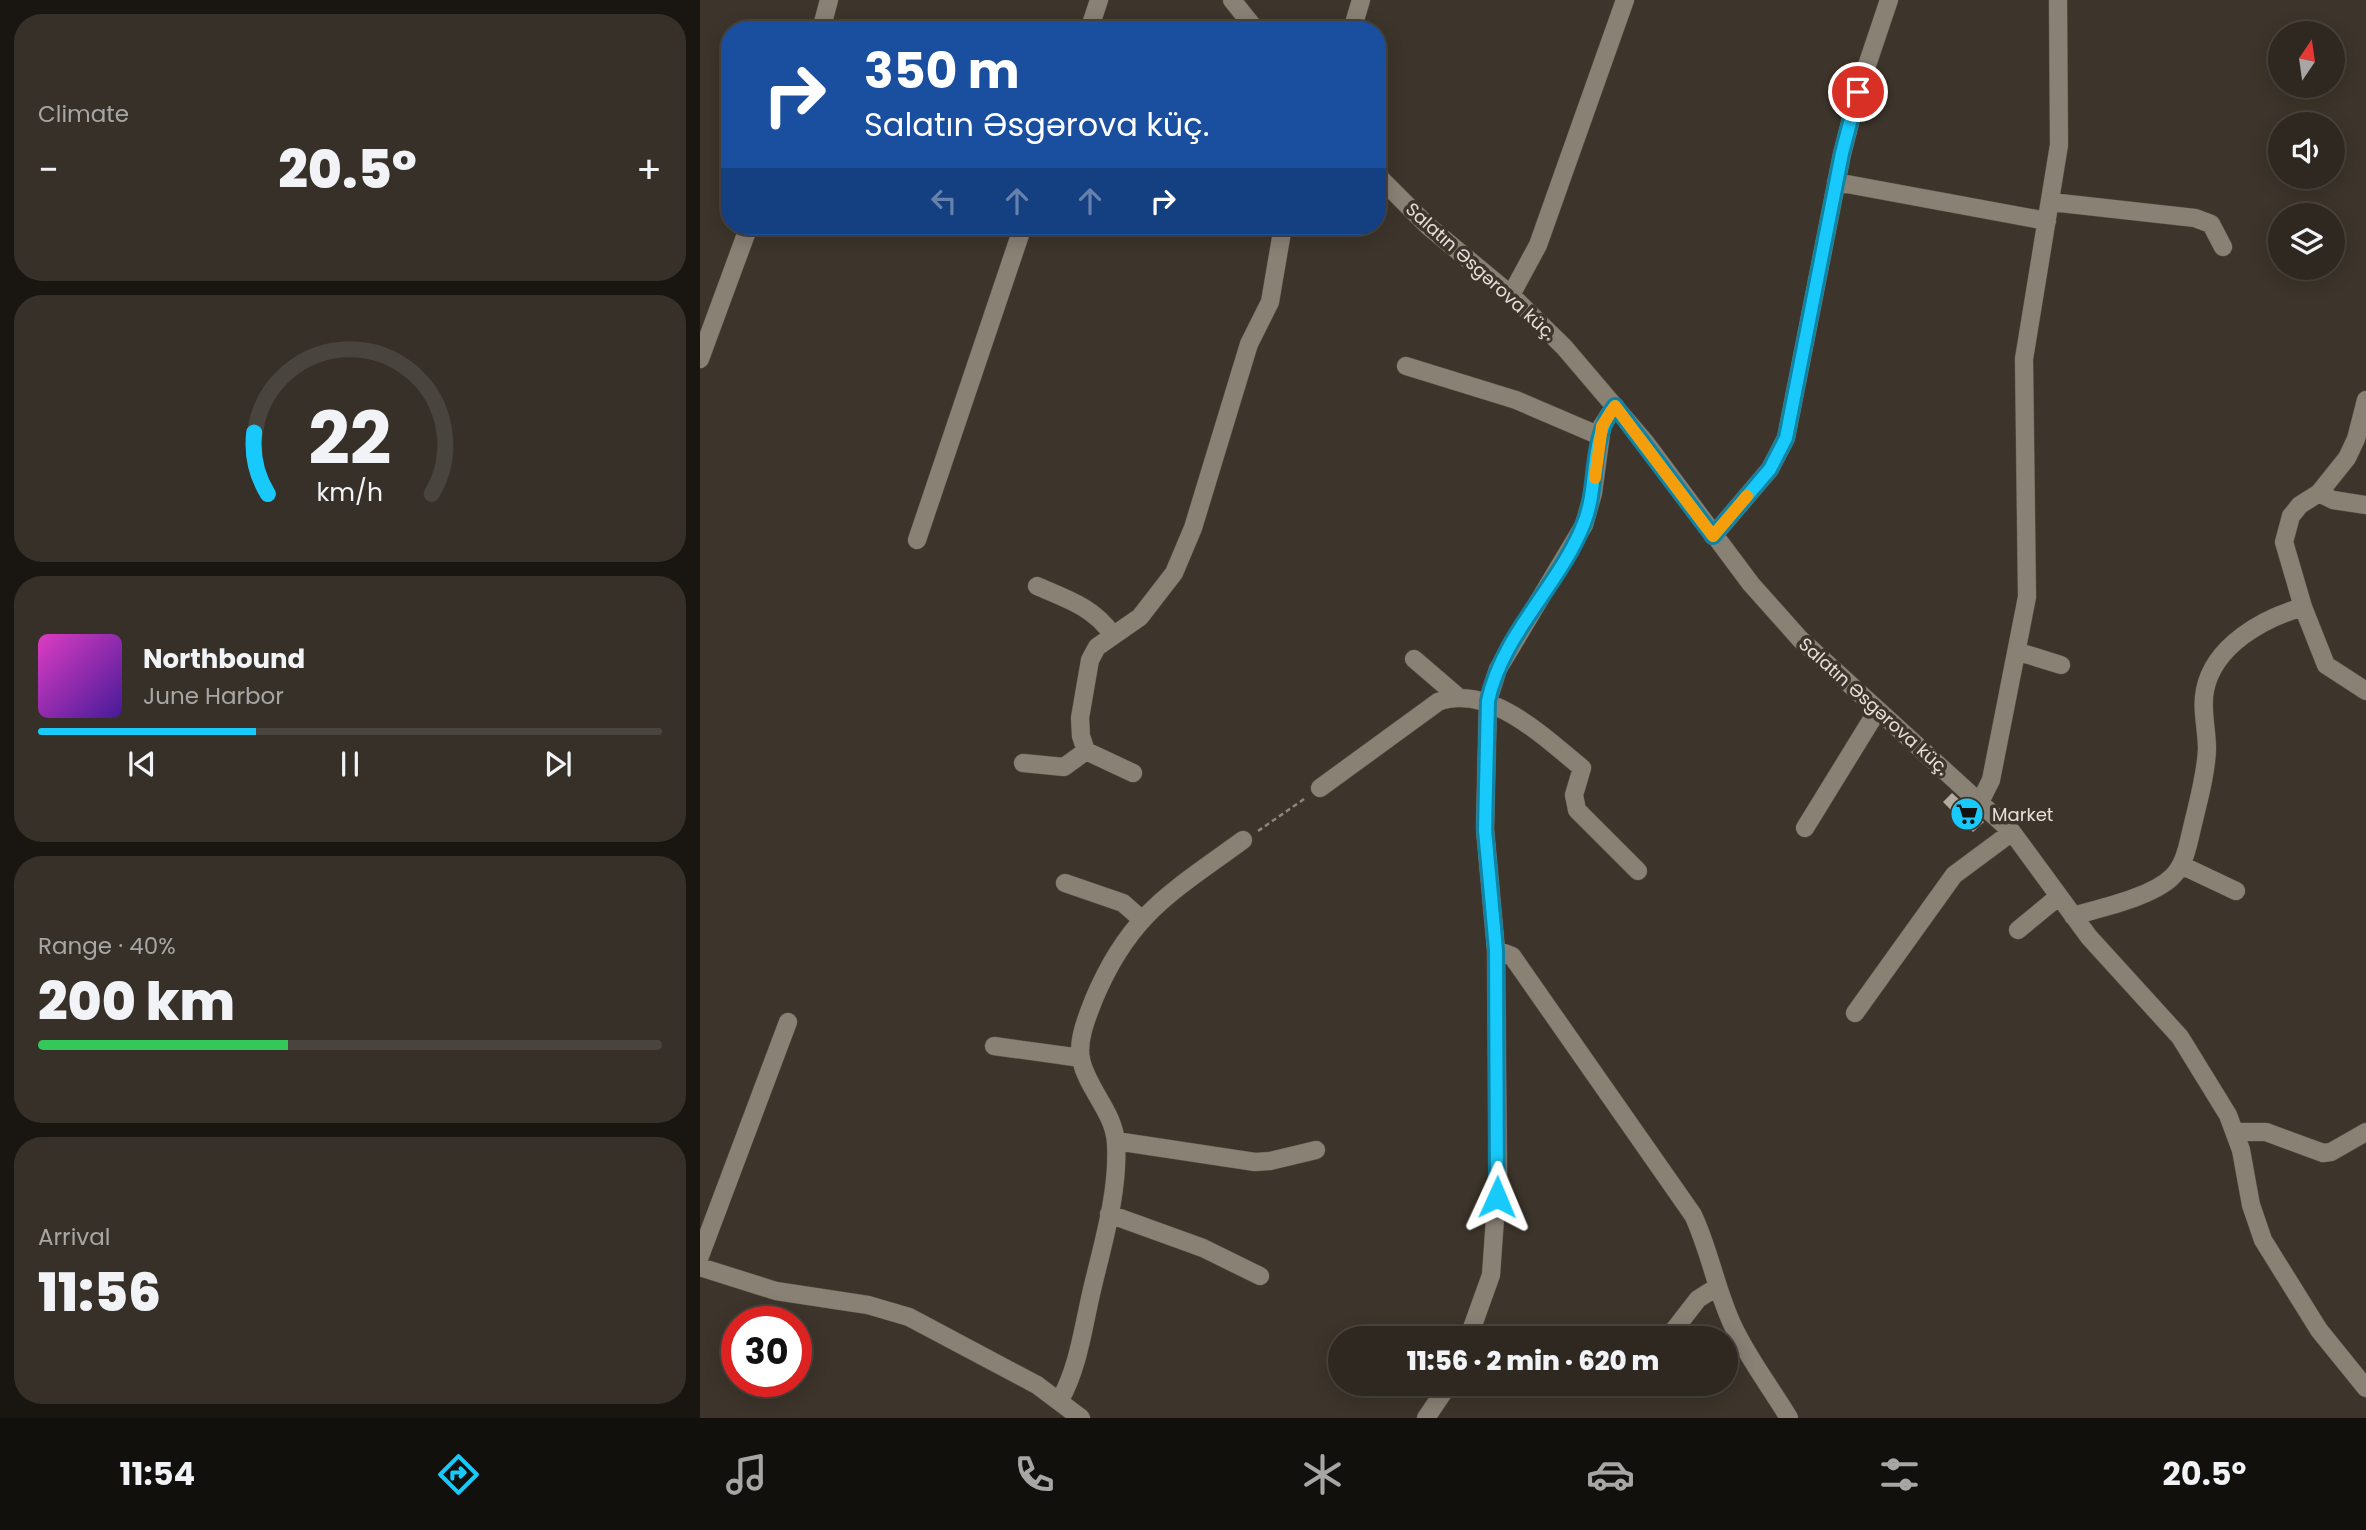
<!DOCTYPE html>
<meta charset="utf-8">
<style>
body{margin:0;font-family:Poppins,sans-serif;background:#363029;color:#f1f3f6;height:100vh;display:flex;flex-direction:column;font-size:26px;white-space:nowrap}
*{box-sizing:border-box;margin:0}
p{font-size:23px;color:#a7a6a5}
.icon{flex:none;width:38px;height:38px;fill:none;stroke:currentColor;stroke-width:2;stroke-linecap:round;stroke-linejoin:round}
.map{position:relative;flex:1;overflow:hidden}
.sheet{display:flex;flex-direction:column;gap:14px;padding:14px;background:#191612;width:700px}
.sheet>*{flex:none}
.banner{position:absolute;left:21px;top:21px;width:665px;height:214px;border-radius:28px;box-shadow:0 4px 18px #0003,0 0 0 2px #49443e;background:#1a4fa0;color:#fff;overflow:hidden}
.needle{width:46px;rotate:13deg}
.buttons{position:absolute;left:1568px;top:21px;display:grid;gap:14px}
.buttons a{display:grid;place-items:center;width:77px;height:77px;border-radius:50%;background:#2e2820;box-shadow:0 4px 18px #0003,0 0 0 2px #49443e;font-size:35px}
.speed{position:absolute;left:21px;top:1306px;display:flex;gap:14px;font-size:35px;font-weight:700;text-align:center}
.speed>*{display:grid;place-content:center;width:91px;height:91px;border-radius:50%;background:#2e2820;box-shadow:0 4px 18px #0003,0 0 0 2px #49443e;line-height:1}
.speed .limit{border:10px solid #d22;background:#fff;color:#111}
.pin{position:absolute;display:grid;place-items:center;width:60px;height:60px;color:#fff;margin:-30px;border:4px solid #fff;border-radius:50%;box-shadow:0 2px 7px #0007}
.me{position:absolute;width:77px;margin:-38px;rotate:1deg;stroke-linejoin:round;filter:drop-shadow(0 0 5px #0008)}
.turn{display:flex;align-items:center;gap:24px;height:147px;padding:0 28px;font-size:32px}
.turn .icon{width:91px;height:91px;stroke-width:2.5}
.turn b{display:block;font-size:49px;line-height:60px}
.lanes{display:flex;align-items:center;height:66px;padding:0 28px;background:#0003;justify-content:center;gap:35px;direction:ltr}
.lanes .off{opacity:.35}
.big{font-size:52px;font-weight:800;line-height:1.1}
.sheet .card{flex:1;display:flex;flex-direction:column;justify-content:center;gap:10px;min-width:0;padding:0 24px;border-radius:28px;background:#363029}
.sheet .dial{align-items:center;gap:0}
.dial svg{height:182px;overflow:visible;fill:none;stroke:#49443e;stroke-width:7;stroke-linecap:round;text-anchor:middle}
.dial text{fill:#f1f3f6;stroke:none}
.song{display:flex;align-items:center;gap:21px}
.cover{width:84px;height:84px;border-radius:10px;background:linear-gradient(135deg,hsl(310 70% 55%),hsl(260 70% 35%))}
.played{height:7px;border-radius:4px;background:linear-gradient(90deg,#17cafb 35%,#49443e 35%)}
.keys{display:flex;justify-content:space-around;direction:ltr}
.heat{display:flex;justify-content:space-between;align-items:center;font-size:38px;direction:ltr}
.charge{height:10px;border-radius:5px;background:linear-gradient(90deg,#34c759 40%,#49443e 0)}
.trip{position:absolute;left:628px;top:1326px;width:410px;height:70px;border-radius:35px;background:#2e2820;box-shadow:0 4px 18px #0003,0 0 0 2px #49443e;font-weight:800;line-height:70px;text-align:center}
.tab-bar{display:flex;height:112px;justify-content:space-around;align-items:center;background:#12100d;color:#a7a6a5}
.tab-bar .icon{width:49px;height:49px}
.tab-bar .active{color:#17cafb}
.tab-bar b{font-size:32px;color:#f1f3f6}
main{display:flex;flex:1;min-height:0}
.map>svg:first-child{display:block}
</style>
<main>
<section class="sheet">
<div class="card"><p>Climate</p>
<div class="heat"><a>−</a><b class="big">20.5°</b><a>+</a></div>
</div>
<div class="card dial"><svg viewBox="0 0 100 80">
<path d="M14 69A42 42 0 1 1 86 69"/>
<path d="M14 69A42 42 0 0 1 8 42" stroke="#17cafb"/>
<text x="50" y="56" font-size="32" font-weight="700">22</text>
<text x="50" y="72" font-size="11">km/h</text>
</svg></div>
<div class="card">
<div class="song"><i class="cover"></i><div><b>Northbound</b><p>June Harbor</p></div></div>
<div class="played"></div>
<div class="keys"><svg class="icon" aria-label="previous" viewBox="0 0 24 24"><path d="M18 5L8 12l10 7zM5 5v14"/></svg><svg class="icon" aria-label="pause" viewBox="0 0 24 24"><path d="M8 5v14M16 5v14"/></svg><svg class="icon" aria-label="next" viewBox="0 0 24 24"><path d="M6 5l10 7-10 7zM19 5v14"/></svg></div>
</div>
<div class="card"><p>Range · 40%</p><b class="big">200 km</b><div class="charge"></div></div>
<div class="card"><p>Arrival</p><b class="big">11:56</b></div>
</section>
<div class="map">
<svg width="1666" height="1418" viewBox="0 0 1666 1418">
<rect width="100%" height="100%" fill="#3d352b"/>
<path fill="#b4ab9f" d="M1252,793L1284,822L1273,832L1243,802Z"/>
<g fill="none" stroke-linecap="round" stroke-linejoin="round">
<defs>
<path id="minor" d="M532,0L556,30
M121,30L129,0
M389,30L399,0
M652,30L661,0
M677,175L728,226L811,295L864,347L945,442L1051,584L1100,639L1312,832L1389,937L1480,1037L1528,1115L1541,1150L1551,1205L1563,1240L1619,1330L1666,1388
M1136,182L1347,221
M1351,202L1495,218L1511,224L1523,247
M811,295L838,245L925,0
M0,359L49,226
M706,366L816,400L900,436
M1666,400L1656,439L1647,458L1619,493L1600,505L1591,516L1584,542L1603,607L1626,665L1666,691
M1619,493L1633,500L1666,505
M1013,536L1070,469L1086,438L1142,154L1158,92L1189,0
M217,540L323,226
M337,586C367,599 393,607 412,634
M1319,652L1361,665
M714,659L756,695
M323,763L364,767L386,751
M433,773L386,751L381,736L380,718L390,660L397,647L440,617L474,573L493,528L549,344L570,302L583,226
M620,788L738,702C789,683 844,737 882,768L874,795L877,810L938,871
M1280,802L1291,780L1327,597L1324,359L1359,145L1358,0
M1105,828L1177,711
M1481,865L1536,891
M365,883L423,903L440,918
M1373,916C1400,908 1452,897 1472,877C1485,865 1488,844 1492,828C1498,802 1506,775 1507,749C1507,729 1501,709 1505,690C1514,645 1564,618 1603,607
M1318,930L1358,897
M796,950L812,956L993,1215C1010,1251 1016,1290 1033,1326C1048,1358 1071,1388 1089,1418
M1155,1013L1254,875L1312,832
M294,1046L381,1058
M1535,1132H1566L1623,1153L1631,1152L1666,1132
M416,1141L555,1162L570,1161L616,1150
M409,1214L503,1248L560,1276
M0,1256L88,1022
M0,1267L76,1291L168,1305L209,1317L337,1385L381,1418
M768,1339L791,1275L798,1176L796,950L785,829L788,700L798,669L884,525L893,493L902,426L915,406
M967,1339L998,1299L1017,1287
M360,1400C378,1368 383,1329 391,1294C402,1246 419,1193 416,1143C414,1112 388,1090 381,1060C377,1040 387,1017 394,999C430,913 472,892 543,840
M726,1418L749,1384"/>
</defs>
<use href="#minor" stroke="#5a544a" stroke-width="19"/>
<path stroke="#8c867d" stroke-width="2.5" stroke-dasharray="5 3.5" stroke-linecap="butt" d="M558,831L607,797"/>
<use href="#minor" stroke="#8a8175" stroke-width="18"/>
</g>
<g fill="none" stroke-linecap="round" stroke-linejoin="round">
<defs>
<path id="route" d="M797,1197L796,950L785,830L788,701C802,634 860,585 884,523C899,486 889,437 915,406L1013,536L1070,469L1086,438L1142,153L1158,92"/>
</defs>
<use href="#route" stroke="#0f83a3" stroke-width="18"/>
<use href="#route" stroke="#17cafb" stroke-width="12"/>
<path stroke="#f59e0b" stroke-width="12" d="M895,478L902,426L915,406L1013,536L1047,496"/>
</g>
<defs>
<symbol id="supermarket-disc" viewBox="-11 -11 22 22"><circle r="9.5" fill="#17cafb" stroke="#3d352b"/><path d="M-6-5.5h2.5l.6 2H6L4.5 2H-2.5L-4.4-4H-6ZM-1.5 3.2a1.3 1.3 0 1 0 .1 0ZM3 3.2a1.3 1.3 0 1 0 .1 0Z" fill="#111"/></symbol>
</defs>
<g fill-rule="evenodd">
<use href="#supermarket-disc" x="1248" y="795" width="38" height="38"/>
</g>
<g text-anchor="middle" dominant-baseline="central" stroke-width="7" stroke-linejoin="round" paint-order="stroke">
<g font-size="18" fill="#e5e0d9" stroke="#3d352b">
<text transform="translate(781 271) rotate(42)">Salatın Əsgərova küç.</text>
<text transform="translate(1174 706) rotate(42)">Salatın Əsgərova küç.</text>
</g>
<g font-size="18" fill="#e5e0d9" stroke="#3d352b" text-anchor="start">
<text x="1292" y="814">Market</text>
</g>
</g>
</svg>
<div class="buttons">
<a><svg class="needle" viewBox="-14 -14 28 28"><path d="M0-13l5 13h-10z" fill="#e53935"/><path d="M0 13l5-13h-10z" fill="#a7a6a5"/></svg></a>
<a><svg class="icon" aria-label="sound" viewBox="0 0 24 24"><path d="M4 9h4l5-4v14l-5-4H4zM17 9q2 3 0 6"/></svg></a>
<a><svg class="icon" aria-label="layers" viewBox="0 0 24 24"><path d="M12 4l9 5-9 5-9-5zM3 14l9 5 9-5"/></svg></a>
</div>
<div class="speed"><div class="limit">30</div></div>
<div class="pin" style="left:1158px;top:92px;background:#d93025"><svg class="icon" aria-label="arrive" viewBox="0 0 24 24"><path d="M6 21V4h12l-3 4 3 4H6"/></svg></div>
<svg class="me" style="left:797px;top:1197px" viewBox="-20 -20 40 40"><path d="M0-17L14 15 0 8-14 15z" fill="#17cafb" stroke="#fff" stroke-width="4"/></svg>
<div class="trip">11:56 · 2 min · 620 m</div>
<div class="banner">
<div class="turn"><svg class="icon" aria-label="right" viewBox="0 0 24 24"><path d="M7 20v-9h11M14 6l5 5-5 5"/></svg><div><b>350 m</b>Salatın Əsgərova küç.</div></div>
<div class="lanes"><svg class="icon off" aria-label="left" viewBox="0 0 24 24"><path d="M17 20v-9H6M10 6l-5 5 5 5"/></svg><svg class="icon off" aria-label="ahead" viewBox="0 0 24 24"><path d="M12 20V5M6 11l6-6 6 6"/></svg><svg class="icon off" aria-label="ahead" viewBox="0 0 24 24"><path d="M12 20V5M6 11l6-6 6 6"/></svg><svg class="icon" aria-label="right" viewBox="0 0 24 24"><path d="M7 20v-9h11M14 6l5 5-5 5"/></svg></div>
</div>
</div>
</main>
<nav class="tab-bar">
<b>11:54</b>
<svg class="icon active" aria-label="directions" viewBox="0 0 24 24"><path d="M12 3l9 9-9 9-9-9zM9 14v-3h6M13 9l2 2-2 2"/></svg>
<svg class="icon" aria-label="music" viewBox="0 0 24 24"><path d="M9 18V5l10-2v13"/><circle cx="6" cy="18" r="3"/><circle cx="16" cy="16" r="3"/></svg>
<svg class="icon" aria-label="phone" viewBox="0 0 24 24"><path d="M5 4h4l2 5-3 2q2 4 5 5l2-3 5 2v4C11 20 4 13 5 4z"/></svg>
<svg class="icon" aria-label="climate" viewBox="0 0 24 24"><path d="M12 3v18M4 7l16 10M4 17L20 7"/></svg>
<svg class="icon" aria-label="car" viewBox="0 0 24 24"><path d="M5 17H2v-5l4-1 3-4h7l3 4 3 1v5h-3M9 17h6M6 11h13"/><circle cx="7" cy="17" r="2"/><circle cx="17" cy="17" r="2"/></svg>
<svg class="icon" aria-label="filters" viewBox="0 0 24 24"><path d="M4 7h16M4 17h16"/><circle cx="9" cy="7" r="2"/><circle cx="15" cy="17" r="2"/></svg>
<b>20.5°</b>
</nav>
